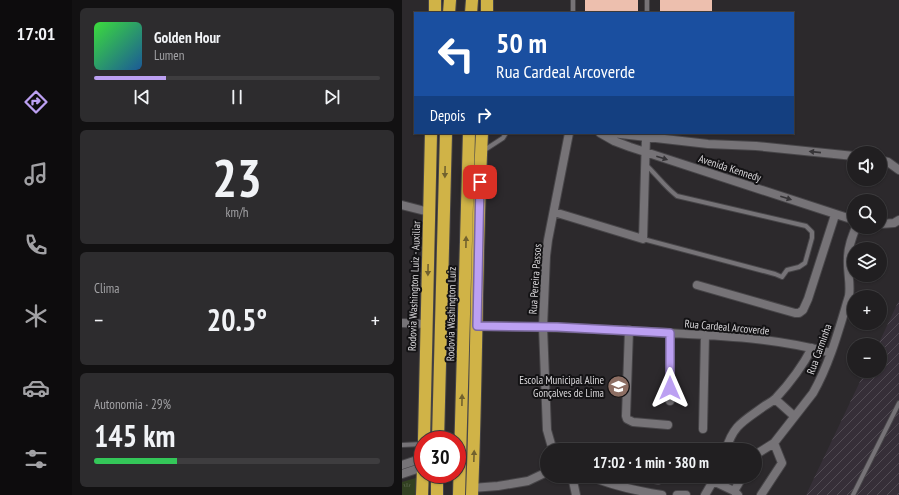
<!DOCTYPE html>
<html lang="pt">
<meta charset="utf-8">
<style>
body{margin:0;font-family:"PT Sans Narrow",sans-serif;background:#2d2c2e;color:#f1f3f6;height:100vh;display:flex;flex-direction:column;font-size:15px;white-space:nowrap}
*{box-sizing:border-box;margin:0}
p{font-size:13px;color:#a2a2a5}
.icon{flex:none;width:22px;height:22px;fill:none;stroke:currentColor;stroke-width:2;stroke-linecap:round;stroke-linejoin:round}
.map{position:relative;flex:1;overflow:hidden}
.details{display:flex;flex-direction:column;gap:8px;padding:8px;background:#121112;width:330px}
.details>*{flex:none}
.banner{position:absolute;left:12px;top:12px;width:380px;height:122px;border-radius:0px;box-shadow:0 1px 3px #0004,0 0 0 1px #3e3d3f;background:#1a4fa0;color:#fff;overflow:hidden}
.tools{position:absolute;left:445px;top:146px;display:grid;gap:8px}
.tools a{display:grid;place-items:center;width:40px;height:40px;border-radius:50%;background:#211f21;box-shadow:0 1px 3px #0004,0 0 0 1px #3e3d3f;font-size:20px}
.speed{position:absolute;left:12px;top:431px;display:flex;gap:8px;font-size:20px;font-weight:700;text-align:center}
.speed>*{display:grid;place-content:center;width:52px;height:52px;border-radius:50%;background:#211f21;box-shadow:0 1px 3px #0004,0 0 0 1px #3e3d3f;line-height:1}
.speed .limit{border:6px solid #d22;background:#fff;color:#111}
.pin{position:absolute;display:grid;place-items:center;width:34px;height:34px;color:#fff;margin:-17px;border-radius:8px;box-shadow:0 2px 6px #0006}
.me{position:absolute;width:44px;margin:-22px;rotate:0deg;stroke-linejoin:round;filter:drop-shadow(0 0 3px #0008)}
.turn{display:flex;align-items:center;gap:14px;height:84px;padding:0 16px;font-size:18px}
.turn .icon{width:52px;height:52px;stroke-width:2.5}
.turn b{display:block;font-size:28px;line-height:34px}
.then{display:flex;align-items:center;height:38px;padding:0 16px;background:#0003;gap:8px;font-size:15px}
.big{font-size:30px;font-weight:600;line-height:1.1}
.details .widget{flex:1;display:flex;flex-direction:column;justify-content:center;gap:6px;min-width:0;padding:0 14px;border-radius:6px;background:#2d2c2e}
.details .dial{align-items:center;gap:0}
.dial b{font-size:52px;line-height:1}
.song{display:flex;align-items:center;gap:12px}
.cover{width:48px;height:48px;border-radius:6px;background:linear-gradient(135deg,hsl(120 70% 55%),hsl(210 70% 35%))}
.played{height:4px;border-radius:2px;background:linear-gradient(90deg,#bca0f2 25%,#3e3d3f 25%)}
.keys{display:flex;justify-content:space-around;direction:ltr}
.heat{display:flex;justify-content:space-between;align-items:center;font-size:22px;direction:ltr}
.charge{height:6px;border-radius:3px;background:linear-gradient(90deg,#34c759 29%,#3e3d3f 0)}
.trip{position:absolute;left:138px;top:443px;width:222px;height:40px;border-radius:20px;background:#211f21;box-shadow:0 1px 3px #0004,0 0 0 1px #3e3d3f;font-weight:600;line-height:40px;text-align:center}
main{display:flex;flex:1;min-height:0}
.tab-bar{display:flex;flex-direction:column;width:72px;justify-content:space-around;align-items:center;background:#0d0c0d;color:#a2a2a5}
.tab-bar .icon{width:28px;height:28px}
.tab-bar .on{color:#bca0f2}
.tab-bar b{font-size:18px;color:#f1f3f6}
.map>svg:first-child{display:block}
</style>
<main>
<nav class="tab-bar">
<b>17:01</b>
<svg class="icon on" aria-label="directions" viewBox="0 0 24 24"><path d="M12 3l9 9-9 9-9-9zM9 14v-3h6M13 9l2 2-2 2"/></svg>
<svg class="icon" aria-label="music" viewBox="0 0 24 24"><path d="M9 18V5l10-2v13"/><circle cx="6" cy="18" r="3"/><circle cx="16" cy="16" r="3"/></svg>
<svg class="icon" aria-label="phone" viewBox="0 0 24 24"><path d="M5 4h4l2 5-3 2q2 4 5 5l2-3 5 2v4C11 20 4 13 5 4z"/></svg>
<svg class="icon" aria-label="climate" viewBox="0 0 24 24"><path d="M12 3v18M4 7l16 10M4 17L20 7"/></svg>
<svg class="icon" aria-label="car" viewBox="0 0 24 24"><path d="M5 17H2v-5l4-1 3-4h7l3 4 3 1v5h-3M9 17h6M6 11h13"/><circle cx="7" cy="17" r="2"/><circle cx="17" cy="17" r="2"/></svg>
<svg class="icon" aria-label="filters" viewBox="0 0 24 24"><path d="M4 7h16M4 17h16"/><circle cx="9" cy="7" r="2"/><circle cx="15" cy="17" r="2"/></svg>
</nav>
<section class="details">
<div class="widget">
<div class="song"><i class="cover"></i><div><b>Golden Hour</b><p>Lumen</p></div></div>
<div class="played"></div>
<div class="keys"><svg class="icon" aria-label="previous" viewBox="0 0 24 24"><path d="M18 5L8 12l10 7zM5 5v14"/></svg><svg class="icon" aria-label="pause" viewBox="0 0 24 24"><path d="M8 5v14M16 5v14"/></svg><svg class="icon" aria-label="next" viewBox="0 0 24 24"><path d="M6 5l10 7-10 7zM19 5v14"/></svg></div>
</div>
<div class="widget dial"><b>23</b><p>km/h</p></div>
<div class="widget"><p>Clima</p>
<div class="heat"><a>−</a><b class="big">20.5°</b><a>+</a></div>
</div>
<div class="widget"><p>Autonomia · 29%</p><b class="big">145 km</b><div class="charge"></div></div>
</section>
<div class="map">
<svg width="497" height="495" viewBox="0 0 497 495">
<defs>
<pattern id="industrial-furrows" width="10" height="10" patternUnits="userSpaceOnUse"><rect width="10" height="10" fill="#362f38"/><path d="M-1 1l2-2M0 10L10 0M9 11l2-2" fill="none" stroke="#524c54"/></pattern>
<pattern id="park-tufts" width="24" height="20" patternUnits="userSpaceOnUse"><rect width="24" height="20" fill="#324121"/><path d="M3 7l-1-3M5 7V3M7 7l1-3M15 17l-1-3M17 17v-4M19 17l1-3" fill="none" stroke="#4f5c41"/></pattern>
</defs>
<rect width="100%" height="100%" fill="#2c292c"/>
<path fill="url(#industrial-furrows)" d="M497,300V495H404L463,371H478V345H476Z"/>
<path fill="url(#park-tufts)" d="M14,478L13,495H0V482Z"/>
<path fill="#edbfae" d="M183,0H236V13H183Z
M258,0H310V13H258Z"/>
<g fill="none" stroke-linecap="round" stroke-linejoin="round">
<defs>
<path id="lane" d="M171,13V0
M245,13V0
M81,151L101,138L104,133
M241,239L373,274L380,277L385,270L397,267L403,263L410,238V232L404,226L275,196C263,187 254,174 243,164
M0,445L21,444
M451,495L497,403"/>
<path id="street" d="M198,133L212,141L228,147L452,220
M210,133L306,144L354,146L452,156
M478,160L486,162L497,170
M0,205L27,212
M152,212L241,239L244,137
M478,224L492,223L497,220
M295,285L393,313H397L401,310L406,299L433,215
M0,323L24,324
M75,326C139,327 202,329 266,333C321,336 376,338 429,353
M227,330L224,416L225,419L231,422L266,425
M373,399L392,416
M268,401V333
M301,429L303,334
M154,450L149,444L145,430L141,327L144,256L146,240L167,133
M324,450C331,425 342,421 361,407C365,404 370,402 374,398C387,384 401,365 410,348
M353,455L372,443L411,393C428,363 437,329 447,296C449,283 445,271 446,258C446,247 450,237 454,227
M0,465L21,458
M0,474L21,467
M170,476L174,495
M188,476C211,486 235,491 260,495
M239,476L256,480
M311,481L332,491L336,495
M70,488L96,486L126,481L145,472
M332,491L341,476
M275,495H284
M303,495L314,476
M359,495L380,463L372,443"/>
<path id="highway" d="M33,13V0
M47,13L48,0
M69,13L70,0
M85,13V0
M22,440L29,133
M36,440L44,133
M20,495L21,469
M35,495V474
M57,495L67,133
M70,495C75,374 74,254 80,133"/>
</defs>
<use href="#lane" stroke="#474548" stroke-width="6"/>
<use href="#street" stroke="#474548" stroke-width="10"/>
<use href="#highway" stroke="#474548" stroke-width="14"/>
<use href="#lane" stroke="#767377" stroke-width="4"/>
<use href="#street" stroke="#767377" stroke-width="8"/>
<use href="#highway" stroke="#d0b347" stroke-width="12"/>
</g>
<defs><path id="oneway-solid" d="M-6-.8H1V-3.2L6.5 0L1 3.2V.8H-6Z"/></defs>
<g fill="#363437">
<use href="#oneway-solid" transform="translate(413 152) rotate(-174)"/>
<use href="#oneway-solid" transform="translate(260 158) rotate(18)"/>
<use href="#oneway-solid" transform="translate(384 198) rotate(18)"/>
</g>
<g fill="#72622e">
<use href="#oneway-solid" transform="translate(43 172) rotate(91)"/>
<use href="#oneway-solid" transform="translate(64 242) rotate(-89)"/>
<use href="#oneway-solid" transform="translate(26 270) rotate(91)"/>
<use href="#oneway-solid" transform="translate(60 400) rotate(-89)"/>
<use href="#oneway-solid" transform="translate(72 456) rotate(-88)"/>
</g>
<g fill="none" stroke-linecap="round" stroke-linejoin="round">
<defs>
<path id="route" d="M78,182L75,326L155,327L268,333V388"/>
</defs>
<use href="#route" stroke="#7a689d" stroke-width="10"/>
<use href="#route" stroke="#bca0f2" stroke-width="7"/>
</g>
<defs>
<symbol id="school-disc" viewBox="-11 -11 22 22"><circle r="9.5" fill="#8d6e63" stroke="#131214"/><path d="M0-5L7-2L0 1L-7-2ZM-4 1L0 2.5L4 1V4Q0 6-4 4Z" fill="#fff"/></symbol>
</defs>
<g fill-rule="evenodd">
<use href="#school-disc" x="204" y="374" width="25" height="25"/>
</g>
<g text-anchor="middle" dominant-baseline="central" stroke-width="4" stroke-linejoin="round" paint-order="stroke">
<g font-size="11" fill="#d8d6d9" stroke="#131214">
<text transform="translate(328 168) rotate(18)">Avenida Kennedy</text>
<text transform="translate(133 279) rotate(-86)">Rua Pereira Passos</text>
<text transform="translate(12 286) rotate(-88)">Rodovia Washington Luiz - Auxiliar</text>
<text transform="translate(49 314) rotate(-89)">Rodovia Washington Luiz</text>
<text transform="translate(325 327) rotate(5)">Rua Cardeal Arcoverde</text>
<text transform="translate(417 349) rotate(-70)">Rua Carminha</text>
</g>
<g font-size="11" fill="#d8d6d9" stroke="#131214" text-anchor="end">
<text x="202" y="380">Escola Municipal Aline<tspan x="202" dy="13">Gonçalves de Lima</tspan></text>
</g>
</g>
</svg>
<div class="tools">
<a><svg class="icon" aria-label="sound" viewBox="0 0 24 24"><path d="M4 9h4l5-4v14l-5-4H4zM17 9q2 3 0 6"/></svg></a>
<a><svg class="icon" aria-label="search" viewBox="0 0 24 24"><circle cx="10" cy="10" r="6"/><path d="M15 15l6 6"/></svg></a>
<a><svg class="icon" aria-label="layers" viewBox="0 0 24 24"><path d="M12 4l9 5-9 5-9-5zM3 14l9 5 9-5"/></svg></a>
<a>+</a>
<a>−</a>
</div>
<div class="speed"><div class="limit">30</div></div>
<div class="pin" style="left:78px;top:182px;background:#d93025"><svg class="icon" aria-label="arrive" viewBox="0 0 24 24"><path d="M6 21V4h12l-3 4 3 4H6"/></svg></div>
<svg class="me" style="left:268px;top:388px" viewBox="-20 -20 40 40"><path d="M0-17L14 15 0 8-14 15z" fill="#bca0f2" stroke="#fff" stroke-width="4"/></svg>
<div class="trip">17:02 · 1 min · 380 m</div>
<div class="banner">
<div class="turn"><svg class="icon" aria-label="left" viewBox="0 0 24 24"><path d="M17 20v-9H6M10 6l-5 5 5 5"/></svg><div><b>50 m</b>Rua Cardeal Arcoverde</div></div>
<div class="then">Depois<svg class="icon" aria-label="right" viewBox="0 0 24 24"><path d="M7 20v-9h11M14 6l5 5-5 5"/></svg></div>
</div>
</div>
</main>
